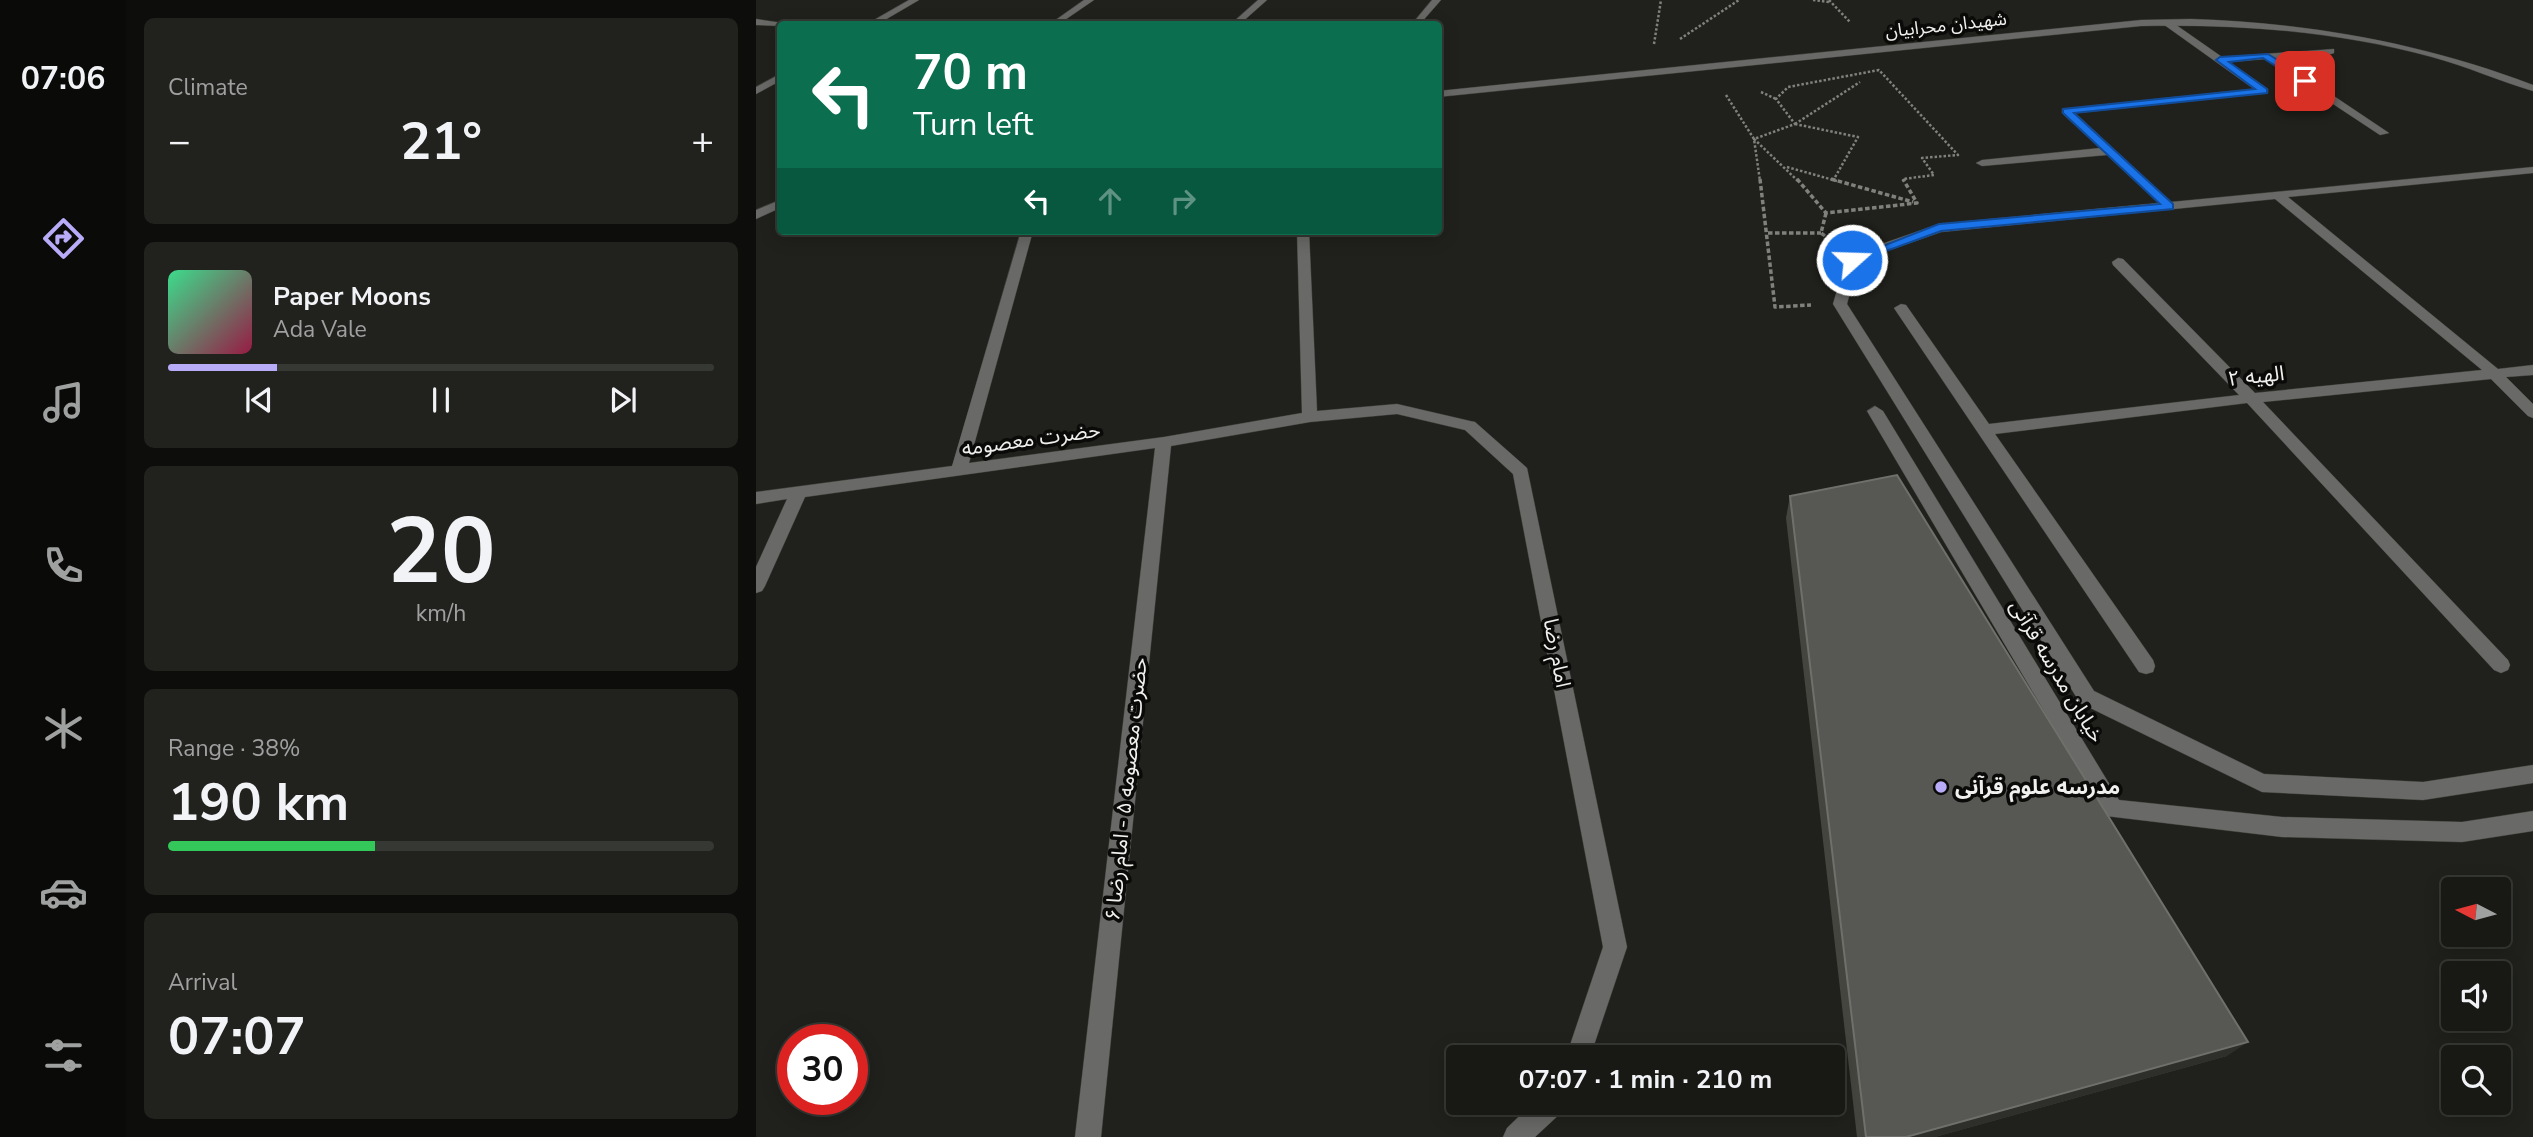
<!DOCTYPE html>
<meta charset="utf-8">
<style>
body{margin:0;font-family:"Nunito Sans","Noto Sans Arabic",sans-serif;background:#21221e;color:#f1f3f6;height:100vh;display:flex;flex-direction:column;font-size:26px;white-space:nowrap}
*{box-sizing:border-box;margin:0}
p{font-size:23px;color:#9fa0a0}
.icon{flex:none;width:38px;height:38px;fill:none;stroke:currentColor;stroke-width:2;stroke-linecap:round;stroke-linejoin:round}
.map{position:relative;flex:1;overflow:hidden}
.side{display:flex;flex-direction:column;gap:18px;padding:18px;background:#0d0e0c;width:630px}
.side>*{flex:none}
.hud{position:absolute;left:21px;top:21px;width:665px;height:214px;border-radius:7px;box-shadow:0 4px 18px #0003,0 0 0 2px #363834;background:#0b6e4f;color:#fff;overflow:hidden}
.needle{width:46px;rotate:276deg}
.buttons{position:absolute;left:1685px;top:877px;display:grid;gap:14px}
.buttons a{display:grid;place-items:center;width:70px;height:70px;border-radius:7px;background:#181915;box-shadow:0 4px 18px #0003,0 0 0 2px #363834;font-size:35px}
.speed{position:absolute;left:21px;top:1024px;display:flex;gap:14px;font-size:35px;font-weight:700;text-align:center}
.speed>*{display:grid;place-content:center;width:91px;height:91px;border-radius:50%;background:#181915;box-shadow:0 4px 18px #0003,0 0 0 2px #363834;line-height:1}
.speed .limit{border:10px solid #d22;background:#fff;color:#111}
.pin{position:absolute;display:grid;place-items:center;width:60px;height:60px;color:#fff;margin:-30px;border-radius:14px;box-shadow:0 4px 10px #0006}
.me{position:absolute;width:77px;margin:-38px;rotate:70deg;stroke-linejoin:round;filter:drop-shadow(0 0 5px #0008)}
.turn{display:flex;align-items:center;gap:24px;height:147px;padding:0 21px;font-size:32px}
.turn .icon{width:91px;height:91px;stroke-width:2.5}
.turn b{display:block;font-size:49px;line-height:60px}
.lanes{display:flex;align-items:center;height:66px;padding:0 21px;background:#0003;justify-content:center;gap:35px;direction:ltr}
.lanes .off{opacity:.35}
.big{font-size:52px;font-weight:700;line-height:1.1}
.side .tile{flex:1;display:flex;flex-direction:column;justify-content:center;gap:10px;min-width:0;padding:0 24px;border-radius:10px;background:#21221e}
.side .dial{align-items:center;gap:0}
.dial b{font-size:91px;line-height:1}
.song{display:flex;align-items:center;gap:21px}
.cover{width:84px;height:84px;border-radius:10px;background:linear-gradient(135deg,hsl(150 70% 55%),hsl(340 70% 35%))}
.played{height:7px;border-radius:4px;background:linear-gradient(90deg,#b8abf7 20%,#363834 20%)}
.keys{display:flex;justify-content:space-around;direction:ltr}
.heat{display:flex;justify-content:space-between;align-items:center;font-size:38px;direction:ltr}
.charge{height:10px;border-radius:5px;background:linear-gradient(90deg,#34c759 38%,#363834 0)}
.trip{position:absolute;left:690px;top:1045px;width:399px;height:70px;border-radius:7px;background:#181915;box-shadow:0 4px 18px #0003,0 0 0 2px #363834;font-weight:700;line-height:70px;text-align:center}
main{display:flex;flex:1;min-height:0}
.dock{display:flex;flex-direction:column;width:126px;justify-content:space-around;align-items:center;background:#0a0a08;color:#9fa0a0}
.dock .icon{width:49px;height:49px}
.dock .current{color:#b8abf7}
.dock b{font-size:32px;color:#f1f3f6}
.map>svg:first-child{display:block}
</style>
<main>
<nav class="dock">
<b>07:06</b>
<svg class="icon current" aria-label="directions" viewBox="0 0 24 24"><path d="M12 3l9 9-9 9-9-9zM9 14v-3h6M13 9l2 2-2 2"/></svg>
<svg class="icon" aria-label="music" viewBox="0 0 24 24"><path d="M9 18V5l10-2v13"/><circle cx="6" cy="18" r="3"/><circle cx="16" cy="16" r="3"/></svg>
<svg class="icon" aria-label="phone" viewBox="0 0 24 24"><path d="M5 4h4l2 5-3 2q2 4 5 5l2-3 5 2v4C11 20 4 13 5 4z"/></svg>
<svg class="icon" aria-label="climate" viewBox="0 0 24 24"><path d="M12 3v18M4 7l16 10M4 17L20 7"/></svg>
<svg class="icon" aria-label="car" viewBox="0 0 24 24"><path d="M5 17H2v-5l4-1 3-4h7l3 4 3 1v5h-3M9 17h6M6 11h13"/><circle cx="7" cy="17" r="2"/><circle cx="17" cy="17" r="2"/></svg>
<svg class="icon" aria-label="filters" viewBox="0 0 24 24"><path d="M4 7h16M4 17h16"/><circle cx="9" cy="7" r="2"/><circle cx="15" cy="17" r="2"/></svg>
</nav>
<section class="side">
<div class="tile"><p>Climate</p>
<div class="heat"><a>−</a><b class="big">21°</b><a>+</a></div>
</div>
<div class="tile">
<div class="song"><i class="cover"></i><div><b>Paper Moons</b><p>Ada Vale</p></div></div>
<div class="played"></div>
<div class="keys"><svg class="icon" aria-label="previous" viewBox="0 0 24 24"><path d="M18 5L8 12l10 7zM5 5v14"/></svg><svg class="icon" aria-label="pause" viewBox="0 0 24 24"><path d="M8 5v14M16 5v14"/></svg><svg class="icon" aria-label="next" viewBox="0 0 24 24"><path d="M6 5l10 7-10 7zM19 5v14"/></svg></div>
</div>
<div class="tile dial"><b>20</b><p>km/h</p></div>
<div class="tile"><p>Range · 38%</p><b class="big">190 km</b><div class="charge"></div></div>
<div class="tile"><p>Arrival</p><b class="big">07:07</b></div>
</section>
<div class="map">
<svg width="1777" height="1137" viewBox="0 0 1777 1137">
<rect width="100%" height="100%" fill="#20211c"/>
<g fill="none" stroke-linecap="round" stroke-linejoin="round">
<defs>
<path id="minor" d="M153,0H163L122,24H111Z
M328,0H338L303,24H294Z
M502,0H511L484,24H475Z
M676,0H685L664,24H656Z
M0,19L34,24L24,26L0,25Z
M1407,20H1413L1466,57L1578,49V53L1575,54L1521,58L1633,133L1624,135L1509,59L1473,62L1512,89V93L1319,113L1415,202L1777,167V173L1532,197L1742,369L1777,365V375L1750,377L1777,404V418L1772,416L1735,379L1507,402L1752,660L1754,665L1752,670L1745,673L1738,670L1491,403L1239,434L1397,660L1399,666L1397,672L1390,674L1383,672L1138,308L1145,304L1150,305L1233,424L1483,395L1357,265L1356,262L1362,258L1367,259L1499,393L1726,370L1519,199L1185,232L1102,261L1091,304L1338,691L1508,774L1667,782L1777,765V783L1667,800L1506,792L1324,703L1077,304L1091,256L1183,224L1403,203L1351,155L1226,166L1220,163L1226,160L1344,148L1306,113V109L1498,89L1407,24Z
M24,74V81L0,94V87Z
M265,231H277L213,463L408,437L546,413L541,231H553L561,411L641,404L714,421L719,422L771,468L871,947L834,1057H810L847,947L757,474L709,430L641,414L554,422L415,446L345,1137H319L399,448L49,497L9,586L6,591L0,593V567L31,499L0,504V492L196,466Z
M1119,406L1127,411L1363,800L1526,817L1706,822L1777,811V831L1706,842L1526,837L1350,816L1111,411Z
M778,1102H811L807,1111L779,1137H747L751,1128Z"/>
<path id="tertiary" d="M1435,19C1554,23 1666,43 1777,85V91C1743,81 1710,66 1676,57C1580,31 1484,24 1385,26L682,97V91L1385,20Z
M24,200V208L0,219V210Z"/>
</defs>
<use href="#minor" stroke="#3d3e39" stroke-width="1"/>
<use href="#tertiary" stroke="#3d3e39" stroke-width="1"/>
<path stroke="#80817d" stroke-width="2.5" stroke-dasharray="2.5 2" stroke-linecap="butt" d="M1057,0L1073,2
M1073,0L1094,22
M924,39L983,0
M898,44L905,0
M1005,92L1020,99
M970,95L998,139L1004,181
M1039,124L1102,137L1078,179
M1039,124L1104,82
M1031,167L1081,181
M1042,181L998,139L1039,124L1020,99L1032,87L1123,70L1202,155L1166,158L1178,175L1147,179L1148,181"/>
<path stroke="#80817d" stroke-width="3.5" stroke-dasharray="4.5 2.5" stroke-linecap="butt" d="M1004,179L1019,307L1055,305
M1041,179L1070,213L1161,203L1147,179
M1075,179L1157,202
M1070,213L1065,233L1076,241
M1012,233H1065"/>
<use href="#minor" fill="#696967" fill-rule="evenodd"/>
<use href="#tertiary" fill="#696967" fill-rule="evenodd"/>
</g>
<path fill="#454540" d="M1034,496L1471,1056L1179,1137H1101L1030,518Z"/>
<path fill="#2e2f2a" d="M1492,1042L1471,1056L1179,1137H1150Z"/>
<path fill="#575753" stroke="#6f706b" stroke-width="2" d="M1141,475L1492,1042L1150,1137H1110L1034,496Z"/>
<path fill="#1a73e8" stroke="#114b97" stroke-width="2" d="M1512,54L1552,79V83H1546L1507,58L1473,62L1511,89V93L1318,113L1417,204V209L1185,231L1100,262L1091,260L1183,224L1404,204L1307,113V109L1499,89L1460,60L1464,57Z"/>
<circle fill="#b8abf7" stroke="#0a0a08" stroke-width="2.5" cx="1185" cy="787" r="7"/>
<g text-anchor="middle" dominant-baseline="central" stroke-width="7" stroke-linejoin="round" paint-order="stroke">
<g font-size="18" fill="#f0f1ee" stroke="#0a0a08">
<text transform="translate(1190 25) rotate(-6)">شهیدان محرابیان</text>
</g>
<g font-size="21" fill="#f0f1ee" stroke="#0a0a08">
<text transform="translate(1500 376) rotate(-6)">الهیه ۲</text>
<text transform="translate(275 439) rotate(-8)">حضرت معصومه</text>
<text transform="translate(801 653) rotate(79)">امام رضا</text>
<text transform="translate(1301 671) rotate(59)">خیابان مدرسه قرآنی</text>
<text transform="translate(370 789) rotate(-84)">حضرت معصومه ۵ - امام رضا ۶</text>
</g>
<g font-size="21" font-weight="bold" fill="#f0f1ee" stroke="#0a0a08" text-anchor="start">
<text x="1199" y="787">مدرسه علوم قرآنی</text>
</g>
</g>
</svg>
<div class="buttons">
<a><svg class="needle" viewBox="-14 -14 28 28"><path d="M0-13l5 13h-10z" fill="#e53935"/><path d="M0 13l5-13h-10z" fill="#9fa0a0"/></svg></a>
<a><svg class="icon" aria-label="sound" viewBox="0 0 24 24"><path d="M4 9h4l5-4v14l-5-4H4zM17 9q2 3 0 6"/></svg></a>
<a><svg class="icon" aria-label="search" viewBox="0 0 24 24"><circle cx="10" cy="10" r="6"/><path d="M15 15l6 6"/></svg></a>
</div>
<div class="speed"><div class="limit">30</div></div>
<div class="pin" style="left:1549px;top:81px;background:#d93025"><svg class="icon" aria-label="arrive" viewBox="0 0 24 24"><path d="M6 21V4h12l-3 4 3 4H6"/></svg></div>
<svg class="me" style="left:1096px;top:260px" viewBox="-20 -20 40 40"><circle r="17" fill="#1a73e8" stroke="#fff" stroke-width="3"/><path d="M0-11L8 9 0 5-8 9z" fill="#fff"/></svg>
<div class="trip">07:07 · 1 min · 210 m</div>
<div class="hud">
<div class="turn"><svg class="icon" aria-label="left" viewBox="0 0 24 24"><path d="M17 20v-9H6M10 6l-5 5 5 5"/></svg><div><b>70 m</b>Turn left</div></div>
<div class="lanes"><svg class="icon" aria-label="left" viewBox="0 0 24 24"><path d="M17 20v-9H6M10 6l-5 5 5 5"/></svg><svg class="icon off" aria-label="ahead" viewBox="0 0 24 24"><path d="M12 20V5M6 11l6-6 6 6"/></svg><svg class="icon off" aria-label="right" viewBox="0 0 24 24"><path d="M7 20v-9h11M14 6l5 5-5 5"/></svg></div>
</div>
</div>
</main>
